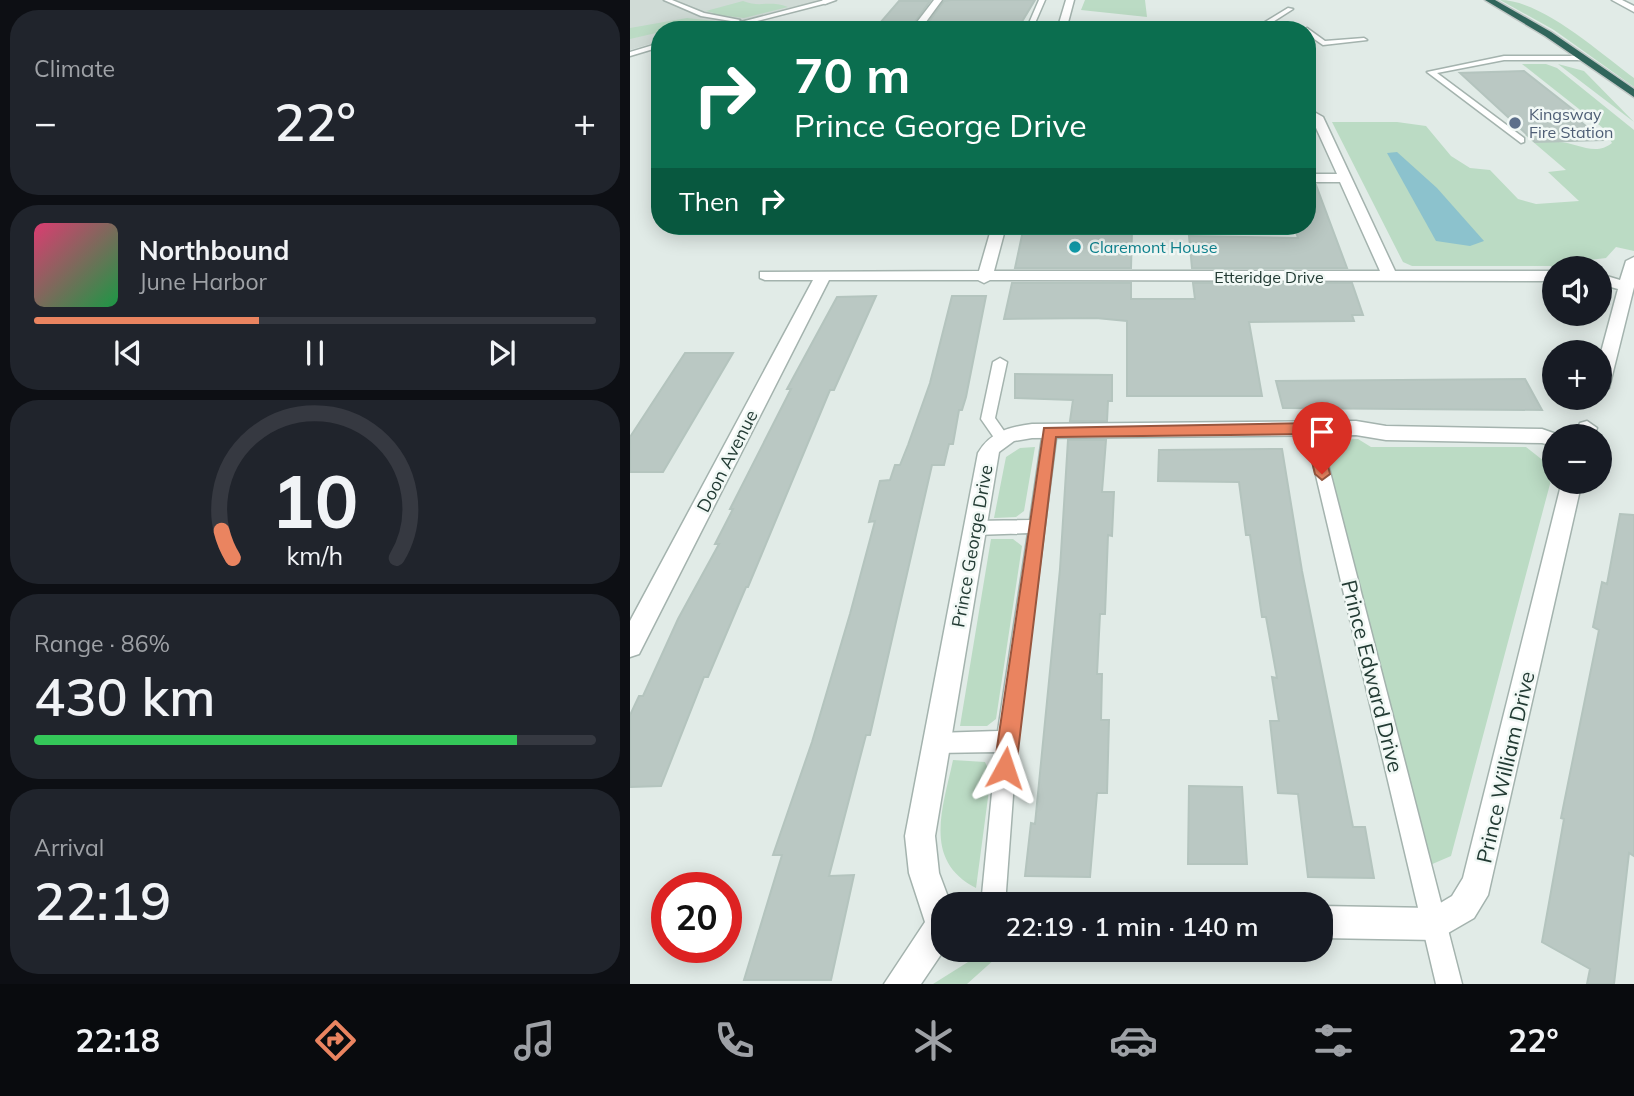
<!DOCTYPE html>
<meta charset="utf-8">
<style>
body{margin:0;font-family:Mulish,sans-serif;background:#20242c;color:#f1f3f6;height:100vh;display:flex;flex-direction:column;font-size:26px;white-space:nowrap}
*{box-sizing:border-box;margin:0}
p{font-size:23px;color:#9ea1a6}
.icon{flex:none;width:38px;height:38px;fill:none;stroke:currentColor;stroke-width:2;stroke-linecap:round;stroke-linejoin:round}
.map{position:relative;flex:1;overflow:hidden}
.side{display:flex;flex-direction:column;gap:10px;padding:10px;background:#0d0f14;width:630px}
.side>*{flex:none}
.hud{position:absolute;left:21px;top:21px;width:665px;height:214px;border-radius:28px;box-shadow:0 4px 18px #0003;background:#0b6e4f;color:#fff;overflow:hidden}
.buttons{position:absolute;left:912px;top:256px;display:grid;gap:14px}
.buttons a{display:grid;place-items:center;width:70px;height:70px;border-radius:50%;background:#171b24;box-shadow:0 4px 18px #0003;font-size:35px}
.speed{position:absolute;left:21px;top:872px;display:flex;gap:14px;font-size:35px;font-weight:700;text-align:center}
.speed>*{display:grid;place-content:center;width:91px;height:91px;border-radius:50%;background:#171b24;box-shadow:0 4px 18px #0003;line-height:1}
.speed .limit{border:10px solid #d22;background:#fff;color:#111}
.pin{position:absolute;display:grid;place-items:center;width:60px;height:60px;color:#fff;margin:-72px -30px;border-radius:50% 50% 50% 0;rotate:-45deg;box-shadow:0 0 7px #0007}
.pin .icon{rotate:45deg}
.me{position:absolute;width:77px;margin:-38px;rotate:5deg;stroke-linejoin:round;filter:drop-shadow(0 0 5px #0008)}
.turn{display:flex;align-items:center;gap:24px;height:147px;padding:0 28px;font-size:32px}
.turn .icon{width:91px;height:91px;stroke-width:2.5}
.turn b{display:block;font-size:49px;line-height:60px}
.then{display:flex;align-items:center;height:66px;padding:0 28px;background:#0003;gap:14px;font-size:26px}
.big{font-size:52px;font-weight:600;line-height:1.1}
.side .widget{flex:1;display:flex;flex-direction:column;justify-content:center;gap:10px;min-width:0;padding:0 24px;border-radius:28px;background:#20242c}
.side .dial{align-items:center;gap:0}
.dial svg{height:182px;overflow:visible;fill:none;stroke:#363941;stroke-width:7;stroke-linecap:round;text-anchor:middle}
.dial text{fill:#f1f3f6;stroke:none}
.song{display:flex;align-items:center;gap:21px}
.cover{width:84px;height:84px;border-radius:10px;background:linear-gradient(135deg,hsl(340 70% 55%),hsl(140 70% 35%))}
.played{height:7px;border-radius:4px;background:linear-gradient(90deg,#ea8460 40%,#363941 40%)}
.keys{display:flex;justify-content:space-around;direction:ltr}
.heat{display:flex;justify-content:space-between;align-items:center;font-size:38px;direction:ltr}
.charge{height:10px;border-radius:5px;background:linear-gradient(90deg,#34c759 86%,#363941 0)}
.trip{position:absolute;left:301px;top:892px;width:402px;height:70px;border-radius:28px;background:#171b24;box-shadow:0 4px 18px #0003;font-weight:600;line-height:70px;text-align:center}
.dock{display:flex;height:112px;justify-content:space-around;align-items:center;background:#090b0e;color:#9ea1a6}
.dock .icon{width:49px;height:49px}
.dock .on{color:#ea8460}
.dock b{font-size:32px;color:#f1f3f6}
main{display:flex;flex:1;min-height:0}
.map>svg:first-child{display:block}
</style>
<main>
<section class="side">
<div class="widget"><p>Climate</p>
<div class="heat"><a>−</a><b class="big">22°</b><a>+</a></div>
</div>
<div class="widget">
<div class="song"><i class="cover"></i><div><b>Northbound</b><p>June Harbor</p></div></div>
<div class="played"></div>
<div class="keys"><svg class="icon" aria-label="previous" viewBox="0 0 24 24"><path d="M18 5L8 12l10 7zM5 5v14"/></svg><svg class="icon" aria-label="pause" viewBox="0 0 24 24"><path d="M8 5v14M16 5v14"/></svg><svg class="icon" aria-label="next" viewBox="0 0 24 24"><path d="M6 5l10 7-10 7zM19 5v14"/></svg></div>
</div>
<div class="widget dial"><svg viewBox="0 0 100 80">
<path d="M14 69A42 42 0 1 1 86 69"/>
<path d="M14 69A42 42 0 0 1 9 57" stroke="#ea8460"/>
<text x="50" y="56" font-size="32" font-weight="700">10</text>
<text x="50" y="72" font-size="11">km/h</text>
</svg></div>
<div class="widget"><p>Range · 86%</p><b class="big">430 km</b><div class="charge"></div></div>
<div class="widget"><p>Arrival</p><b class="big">22:19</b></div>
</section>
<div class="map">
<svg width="1004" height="984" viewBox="0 0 1004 984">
<rect width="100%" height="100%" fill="#e1ebe7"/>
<path fill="#d0dbd6" d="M0,0H193L70,30H30V41L0,50Z"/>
<path fill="#bbdbc4" d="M455,0H515L517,17L451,10Z
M870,0C912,0 970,53 1004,78V87L924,30Z
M113,1C130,8 138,0 158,7L114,18L78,14L84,13L76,11Z
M57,18L95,22L93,25L76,30H45L65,24L0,39V28Z
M892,64H916L927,68L1004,130V251L986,247L976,258L928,264V266H782L773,262L702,122H767L796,126L821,156L840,168L860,170L888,199L906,204L949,201L918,172L936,170L895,135H919L928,142C946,142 965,157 982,143L973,128Z
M928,64L954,71L1004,122Z
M728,439L741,447H896L924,469L821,856L800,865L695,451L696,440Z
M405,447L394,511L386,517L364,518L376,457L390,448Z
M361,539H383L392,546L366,719L357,726H330Z
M323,760L355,762L361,775L346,888C292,860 313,808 323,760Z
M366,958L337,984H303L338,962Z"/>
<path fill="#8cc2cd" d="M767,152L807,188L854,241L840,246L806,241L757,153Z"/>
<path fill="#bac8c3" stroke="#b4c4be" stroke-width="2" d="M321,0H405L387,30H293L314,1Z
M269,1H300L279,30H244Z
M894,71L950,115H943L972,140L905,142L830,73Z
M677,185H686L717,268H562L559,236L668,238L664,226H677Z
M394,226H453V231H502L501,268H385Z
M382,283H501V299H565L563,283H722L733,315H722L724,321L619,322L632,396H497V321L466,318L374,319Z
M246,296L204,390H200L118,587H116L78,677H74L31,786L0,787V715L9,696H13L48,619L89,544H85L103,509H100L161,389H157L207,297Z
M322,296H356L336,397L332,410H329L323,444H319L314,465H302L240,735H236L199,876L224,875L201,980H114L152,855H143L182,742L220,614L245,521L239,522L250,481L260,480L265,465H270L278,445L300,383Z
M55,353H103L33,472H0V437Z
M385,374L482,375V401H478L477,421H440L443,400L385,398Z
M895,379L912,410L653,408L646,381Z
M438,440H476L472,492H484L482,536L478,535L475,614H470L467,674H472L471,720H479L477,793H467L460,877L395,876L401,823L405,824L430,569Z
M652,449L672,571L723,827H735L744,878L678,877L668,794L648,793L640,721H649L642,677L647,678L636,617H632L620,535H616L609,482L528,481L529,450Z
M990,514L1004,515V856L999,853L984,984H957L960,969L912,942L934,819L931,818L969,630L963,627L972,582L977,584Z
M559,786L612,787L617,864H558Z"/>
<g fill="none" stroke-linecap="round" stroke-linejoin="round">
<defs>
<path id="lane" d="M34,0H42L74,13L110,20L107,22L71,16Z
M195,0L197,3L92,30H80Z
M409,0H415L402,30H396Z
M658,8L663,9L630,30H622Z
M677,28L695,41L734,38L737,40L693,45L677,34V30H674Z
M30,43V47L0,56V52Z
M874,56H950L954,58L950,60H874L807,73L894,138V142L891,143L797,72Z
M370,358L377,362L365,418L379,438L372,443L367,442L351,419L363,362Z
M682,424L689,429L832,984H806L675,429Z
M420,426L427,431L387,741L375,905H351L366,752L306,753L299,750L296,743L299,736L306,733L368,731L398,533L345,535L339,533L337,528L339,523L345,521L400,520L413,431Z"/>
<path id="street" d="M193,0H206L195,4L191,2Z
M304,0H312L290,30H281Z
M436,0H444L436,30H427Z
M982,0H992L1004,6V12Z
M677,108L693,117L765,271H924V281L360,280L354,283L348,280H199L9,654L0,657V621L183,280H135L130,278V272L349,271L362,226H376L364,271H750L710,182H677V174H707L682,119L677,116Z
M1004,257V287L979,388L970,394V356L988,289L970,284V274L990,280L996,261Z
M726,421L756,426L912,429L932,436H924V446L912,443L756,440L726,435L402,438L384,441L369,452L305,836L309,873L321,905H313L314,950L291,984H254L295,922L279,873L275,836L348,453C360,432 379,427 402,424Z
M957,421L967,428L964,436H944L950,423Z
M932,481H952L858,895L844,918L806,940L691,938V906L802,908L822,896L833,878Z"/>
<path id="highway" d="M855,0H865L921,32L1004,89V97L915,36Z"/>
</defs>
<use href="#lane" stroke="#a4b3ae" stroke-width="3"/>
<use href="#street" stroke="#a4b3ae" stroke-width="3"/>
<use href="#highway" stroke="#c1c8c6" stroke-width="3"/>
<use href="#lane" fill="#fff" fill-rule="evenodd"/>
<use href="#street" fill="#fff" fill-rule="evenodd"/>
<use href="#highway" fill="#30655b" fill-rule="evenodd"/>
</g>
<path fill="#ea8460" stroke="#98563e" stroke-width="2" d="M682,423L689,429L700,474L692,480L685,474L675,434L426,437L386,768L382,775L375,779L367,775L364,768L414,428Z"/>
<circle fill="#5c6f8a" stroke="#f1f8f5" stroke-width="2.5" cx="885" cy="123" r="7"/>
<circle fill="#0f9aa8" stroke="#f1f8f5" stroke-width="2.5" cx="445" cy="247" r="7"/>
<g text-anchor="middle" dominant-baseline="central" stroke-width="5" stroke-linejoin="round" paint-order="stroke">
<g font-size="16" fill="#4e5e75" stroke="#f1f8f5" text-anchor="start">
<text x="899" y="114">Kingsway<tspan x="899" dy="18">Fire Station</tspan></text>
</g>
<g font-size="16" fill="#0d838f" stroke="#f1f8f5" text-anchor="start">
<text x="459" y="247">Claremont House</text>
</g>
<g font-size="16" fill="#233b34" stroke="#f1f8f5">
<text x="639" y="277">Etteridge Drive</text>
</g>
<g font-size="18" fill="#233b34" stroke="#f1f8f5">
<text transform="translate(97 461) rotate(-63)">Doon Avenue</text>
<text transform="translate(342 546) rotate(-80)">Prince George Drive</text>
</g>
<g font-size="21" fill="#233b34" stroke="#f1f8f5">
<text transform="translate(743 676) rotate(76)">Prince Edward Drive</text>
<text transform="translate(875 767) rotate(-77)">Prince William Drive</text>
</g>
</g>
</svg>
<div class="buttons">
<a><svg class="icon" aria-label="sound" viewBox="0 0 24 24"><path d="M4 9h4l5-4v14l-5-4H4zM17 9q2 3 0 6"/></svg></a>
<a>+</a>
<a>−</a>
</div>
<div class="speed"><div class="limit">20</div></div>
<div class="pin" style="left:692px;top:474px;background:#d93025"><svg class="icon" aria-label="arrive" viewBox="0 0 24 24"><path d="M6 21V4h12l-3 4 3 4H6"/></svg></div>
<svg class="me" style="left:375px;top:768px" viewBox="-20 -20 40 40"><path d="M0-17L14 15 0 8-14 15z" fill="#ea8460" stroke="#fff" stroke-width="4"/></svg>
<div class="trip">22:19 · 1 min · 140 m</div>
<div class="hud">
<div class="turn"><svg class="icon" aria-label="right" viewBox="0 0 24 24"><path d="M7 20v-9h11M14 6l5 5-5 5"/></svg><div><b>70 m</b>Prince George Drive</div></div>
<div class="then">Then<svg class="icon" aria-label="right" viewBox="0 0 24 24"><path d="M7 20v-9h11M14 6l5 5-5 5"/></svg></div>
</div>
</div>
</main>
<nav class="dock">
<b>22:18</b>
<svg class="icon on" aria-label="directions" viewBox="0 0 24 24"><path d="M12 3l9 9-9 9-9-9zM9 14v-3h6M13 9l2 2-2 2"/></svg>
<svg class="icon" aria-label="music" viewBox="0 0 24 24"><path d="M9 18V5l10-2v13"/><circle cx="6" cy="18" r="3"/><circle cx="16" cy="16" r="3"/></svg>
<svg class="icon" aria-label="phone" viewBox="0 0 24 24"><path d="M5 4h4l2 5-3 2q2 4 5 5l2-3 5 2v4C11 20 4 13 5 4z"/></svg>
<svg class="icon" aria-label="climate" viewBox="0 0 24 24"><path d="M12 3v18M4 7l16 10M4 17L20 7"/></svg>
<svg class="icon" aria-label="car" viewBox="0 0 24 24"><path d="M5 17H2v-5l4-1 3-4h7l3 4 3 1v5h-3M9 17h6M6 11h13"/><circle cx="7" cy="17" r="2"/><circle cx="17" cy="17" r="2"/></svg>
<svg class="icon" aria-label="filters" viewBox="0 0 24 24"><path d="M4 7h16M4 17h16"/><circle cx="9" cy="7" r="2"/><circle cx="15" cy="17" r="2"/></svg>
<b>22°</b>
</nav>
